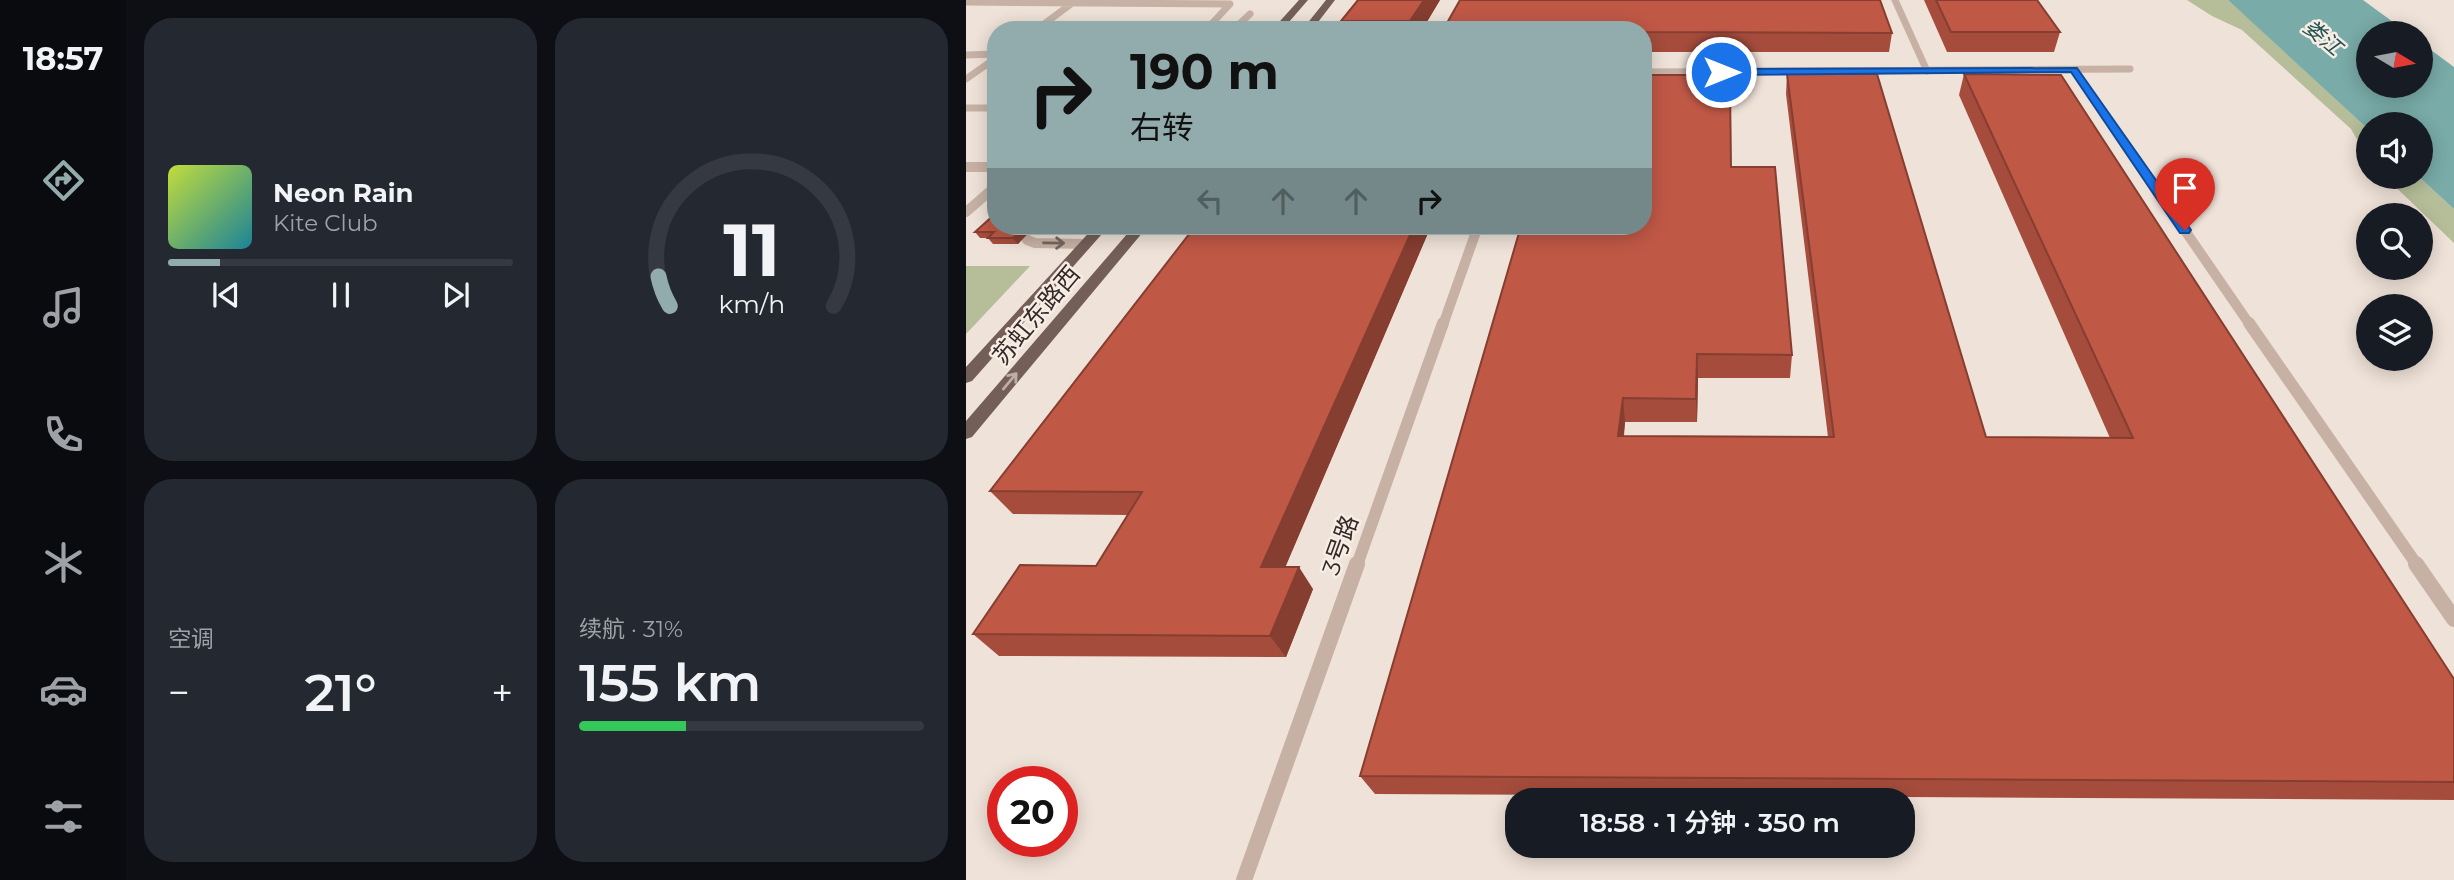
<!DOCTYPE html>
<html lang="zh">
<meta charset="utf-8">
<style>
body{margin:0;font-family:Montserrat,"Noto Sans SC",sans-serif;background:#242831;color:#f1f3f6;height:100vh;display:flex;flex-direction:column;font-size:26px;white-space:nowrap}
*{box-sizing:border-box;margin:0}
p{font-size:23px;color:#9ea1a6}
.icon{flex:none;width:38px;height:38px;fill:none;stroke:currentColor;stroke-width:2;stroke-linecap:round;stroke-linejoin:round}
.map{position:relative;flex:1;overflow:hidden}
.panel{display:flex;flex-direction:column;gap:18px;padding:18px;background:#0d0f14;width:840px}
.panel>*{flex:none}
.banner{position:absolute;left:21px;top:21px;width:665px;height:214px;border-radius:28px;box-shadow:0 4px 18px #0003;background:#92abac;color:#111;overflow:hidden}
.needle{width:46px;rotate:100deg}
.tools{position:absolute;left:1390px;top:21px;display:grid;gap:14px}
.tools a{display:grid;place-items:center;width:77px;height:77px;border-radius:50%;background:#171b24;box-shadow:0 4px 18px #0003;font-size:35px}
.speed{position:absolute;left:21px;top:766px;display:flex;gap:14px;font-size:35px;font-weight:700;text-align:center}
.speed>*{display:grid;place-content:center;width:91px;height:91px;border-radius:50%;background:#171b24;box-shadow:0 4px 18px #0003;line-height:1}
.speed .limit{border:10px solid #d22;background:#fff;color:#111}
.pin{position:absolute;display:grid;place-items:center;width:60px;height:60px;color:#fff;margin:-72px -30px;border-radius:50% 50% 50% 0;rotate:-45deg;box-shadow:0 0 7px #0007}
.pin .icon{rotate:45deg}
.me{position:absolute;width:77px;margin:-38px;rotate:90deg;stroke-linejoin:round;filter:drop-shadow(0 0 5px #0008)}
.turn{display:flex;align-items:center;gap:24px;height:147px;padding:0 28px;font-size:32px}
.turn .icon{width:91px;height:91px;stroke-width:2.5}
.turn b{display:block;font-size:49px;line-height:60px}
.lanes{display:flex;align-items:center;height:66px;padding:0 28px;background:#0003;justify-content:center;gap:35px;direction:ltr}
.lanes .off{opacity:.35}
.big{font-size:52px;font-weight:600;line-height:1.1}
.panel .card{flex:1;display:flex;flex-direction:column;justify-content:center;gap:10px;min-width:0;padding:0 24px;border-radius:28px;background:#242831}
.panel .dial{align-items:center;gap:0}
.dial svg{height:182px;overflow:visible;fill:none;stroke:#363941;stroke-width:7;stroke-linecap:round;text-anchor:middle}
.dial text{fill:#f1f3f6;stroke:none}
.song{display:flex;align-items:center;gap:21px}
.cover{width:84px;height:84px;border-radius:10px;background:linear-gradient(135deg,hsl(70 70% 55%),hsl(190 70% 35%))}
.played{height:7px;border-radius:4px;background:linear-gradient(90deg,#92abac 15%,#363941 15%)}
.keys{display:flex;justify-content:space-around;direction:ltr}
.heat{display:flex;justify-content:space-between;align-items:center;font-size:38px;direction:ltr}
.charge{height:10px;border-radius:5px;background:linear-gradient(90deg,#34c759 31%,#363941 0)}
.panel .tiles{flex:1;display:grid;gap:18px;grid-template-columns:repeat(2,1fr)}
.trip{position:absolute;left:539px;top:788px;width:410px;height:70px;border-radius:28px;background:#171b24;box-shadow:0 4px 18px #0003;font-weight:600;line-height:70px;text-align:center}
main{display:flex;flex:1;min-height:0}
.dock{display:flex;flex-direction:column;width:126px;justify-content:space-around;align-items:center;background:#090b0e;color:#9ea1a6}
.dock .icon{width:49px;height:49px}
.dock .on{color:#92abac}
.dock b{font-size:32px;color:#f1f3f6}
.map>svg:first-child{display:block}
</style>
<main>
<nav class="dock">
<b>18:57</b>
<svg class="icon on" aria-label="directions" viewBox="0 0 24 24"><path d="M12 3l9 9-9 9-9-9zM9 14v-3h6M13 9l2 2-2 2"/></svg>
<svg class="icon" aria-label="music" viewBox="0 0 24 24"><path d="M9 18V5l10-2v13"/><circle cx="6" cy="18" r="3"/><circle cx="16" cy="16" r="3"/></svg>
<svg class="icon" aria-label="phone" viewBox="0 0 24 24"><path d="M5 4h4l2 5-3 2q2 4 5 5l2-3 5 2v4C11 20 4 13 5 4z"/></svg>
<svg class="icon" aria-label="climate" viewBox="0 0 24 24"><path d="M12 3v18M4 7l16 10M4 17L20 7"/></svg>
<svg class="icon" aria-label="car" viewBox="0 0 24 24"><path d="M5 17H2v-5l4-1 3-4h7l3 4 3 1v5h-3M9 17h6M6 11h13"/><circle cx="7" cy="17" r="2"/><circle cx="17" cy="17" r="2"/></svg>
<svg class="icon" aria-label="filters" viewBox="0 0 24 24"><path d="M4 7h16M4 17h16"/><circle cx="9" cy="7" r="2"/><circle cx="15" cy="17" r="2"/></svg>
</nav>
<section class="panel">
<div class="tiles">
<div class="card">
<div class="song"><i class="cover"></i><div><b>Neon Rain</b><p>Kite Club</p></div></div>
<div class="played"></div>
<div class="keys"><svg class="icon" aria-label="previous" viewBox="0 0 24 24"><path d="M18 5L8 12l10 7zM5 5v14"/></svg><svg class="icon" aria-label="pause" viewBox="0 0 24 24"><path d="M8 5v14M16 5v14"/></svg><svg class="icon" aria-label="next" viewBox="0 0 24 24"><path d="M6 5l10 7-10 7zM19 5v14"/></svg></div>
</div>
<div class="card dial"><svg viewBox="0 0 100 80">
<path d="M14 69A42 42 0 1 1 86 69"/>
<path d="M14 69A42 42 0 0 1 9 56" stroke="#92abac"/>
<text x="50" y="56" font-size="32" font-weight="700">11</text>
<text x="50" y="72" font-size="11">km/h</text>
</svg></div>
<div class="card"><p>空调</p>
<div class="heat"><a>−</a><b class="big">21°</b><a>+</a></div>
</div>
<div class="card"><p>续航 · 31%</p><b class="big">155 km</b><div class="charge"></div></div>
</div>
</section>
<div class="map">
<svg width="1488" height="880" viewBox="0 0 1488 880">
<rect width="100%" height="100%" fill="#efe2d8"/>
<path fill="#b5bd99" d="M1221,0H1262L1281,17L1402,129V159L1385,129L1276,30L1246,16Z
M1419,177H1453L1488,209V243Z
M0,266H64L0,334Z"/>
<path fill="#79aba8" d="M1262,0H1397L1442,33H1402V86H1454V42L1488,67V209L1453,177L1454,124H1402V129Z"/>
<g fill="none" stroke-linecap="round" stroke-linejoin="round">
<path stroke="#c7b1a5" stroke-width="7" d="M929,0L961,71
M0,2L264,4L240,30
M70,30L109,1
M267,30L284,14
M0,55L30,54
M1108,70L1157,141
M677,72L1164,69
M0,79L30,58
M0,108H30"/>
<path stroke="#c7b1a5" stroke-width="10" d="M1156,139L1284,325
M0,167H30
M0,212L30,186
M59,236L61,240L69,243L120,244
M477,325L512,226"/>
<path stroke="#c7b1a5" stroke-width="12" d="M1283,323L1451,565
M391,565L477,323"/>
<path stroke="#c7b1a5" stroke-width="16" d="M1450,564L1488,619
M278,880L391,564"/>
<path fill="#745f58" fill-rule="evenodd" d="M333,0H342L316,30H306Z
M360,0H369L346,30H336Z
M129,226H143L6,381L0,383V367Z
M168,226H182L6,437L0,439V421Z"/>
</g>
<path fill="#a54c3c" d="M474,0L456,30H378L375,21Z
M958,0H1071L1094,32L1088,52H981Z
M677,30L926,33L923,52H677Z
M821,74L1020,437L1144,438L993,95L998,74L1488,679V800L409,794L394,776L738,88L765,167L826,355L824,378H732L731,422H659L658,436L862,437L820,94Z
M69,226L52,244H27L22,238H14L9,232Z
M339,226H465L319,567L347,589L320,657L33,656L7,634L130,566L162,515L47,514L24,491L335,233Z"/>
<path fill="#863e31" d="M458,0H474L456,30H447L444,21Z
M59,226H69L52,244L47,238Z
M448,226H465L310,589L295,567Z
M731,354L732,378L731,422L730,399Z
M657,398L659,422L655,459L652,436Z
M333,567L347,589L320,657L304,636Z"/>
<path fill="#c05846" stroke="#863e31" stroke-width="2" d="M392,0H458L444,21H375Z
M494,0H914L926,33L677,32V30H477Z
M970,0H1071L1094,32H985Z
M821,74H911L1020,437L1167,438L998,74L1095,75L1488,679V782L394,776L555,226H677V75H738V88H764L765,167H809L826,355L731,354L730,399L657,398L652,436L868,437Z
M30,213V226H59L47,238H22L28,232H9Z
M339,226H448L295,567H333L304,636L7,634L54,565L130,566L176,492L24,491L224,233H335Z"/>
<defs><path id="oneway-shaft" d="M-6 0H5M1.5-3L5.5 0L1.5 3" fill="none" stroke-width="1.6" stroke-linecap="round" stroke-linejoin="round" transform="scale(1.75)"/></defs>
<use stroke="#76665f" href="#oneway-shaft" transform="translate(88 243) rotate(1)"/>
<use stroke="#bdada5" href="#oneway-shaft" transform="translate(44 381) rotate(-50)"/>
<path fill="#1a73e8" stroke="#114b97" stroke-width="2" d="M1111,68L1225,230L1223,233H1214L1105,72L755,75L750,72L755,69Z"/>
<g text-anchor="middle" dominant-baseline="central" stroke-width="5" stroke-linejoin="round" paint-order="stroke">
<g font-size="21" font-style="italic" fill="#1e5251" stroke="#f8ede4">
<text transform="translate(1357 37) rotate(40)">娄江</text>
</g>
<g font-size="24" fill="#332926" stroke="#f8ede4">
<text transform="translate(70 315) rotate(-50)">苏虹东路西</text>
<text transform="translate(374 545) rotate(-70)">3号路</text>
</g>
</g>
</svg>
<div class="tools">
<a><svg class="needle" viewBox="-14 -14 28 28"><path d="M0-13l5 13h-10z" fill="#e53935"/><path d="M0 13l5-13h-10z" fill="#9ea1a6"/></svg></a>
<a><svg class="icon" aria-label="sound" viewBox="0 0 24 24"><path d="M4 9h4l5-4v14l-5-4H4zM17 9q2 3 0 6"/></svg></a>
<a><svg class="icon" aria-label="search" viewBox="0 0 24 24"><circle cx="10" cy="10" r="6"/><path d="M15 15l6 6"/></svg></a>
<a><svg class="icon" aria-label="layers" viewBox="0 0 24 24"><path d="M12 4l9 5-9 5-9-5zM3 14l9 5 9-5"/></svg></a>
</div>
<div class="speed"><div class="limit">20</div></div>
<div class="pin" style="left:1219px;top:230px;background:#d93025"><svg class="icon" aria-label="arrive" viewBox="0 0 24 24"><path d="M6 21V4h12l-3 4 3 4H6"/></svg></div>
<svg class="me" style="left:755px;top:72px" viewBox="-20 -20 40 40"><circle r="17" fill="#1a73e8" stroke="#fff" stroke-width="3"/><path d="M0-11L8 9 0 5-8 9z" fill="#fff"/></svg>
<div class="trip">18:58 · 1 分钟 · 350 m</div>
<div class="banner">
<div class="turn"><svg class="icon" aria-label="right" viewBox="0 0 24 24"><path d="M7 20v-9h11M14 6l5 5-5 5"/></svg><div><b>190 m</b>右转</div></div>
<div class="lanes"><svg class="icon off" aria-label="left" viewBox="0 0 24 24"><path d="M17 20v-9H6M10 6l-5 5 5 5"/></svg><svg class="icon off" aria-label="ahead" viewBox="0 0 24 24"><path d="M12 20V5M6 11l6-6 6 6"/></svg><svg class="icon off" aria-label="ahead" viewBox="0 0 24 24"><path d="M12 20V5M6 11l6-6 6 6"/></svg><svg class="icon" aria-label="right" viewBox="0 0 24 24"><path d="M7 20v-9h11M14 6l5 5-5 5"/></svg></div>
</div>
</div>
</main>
